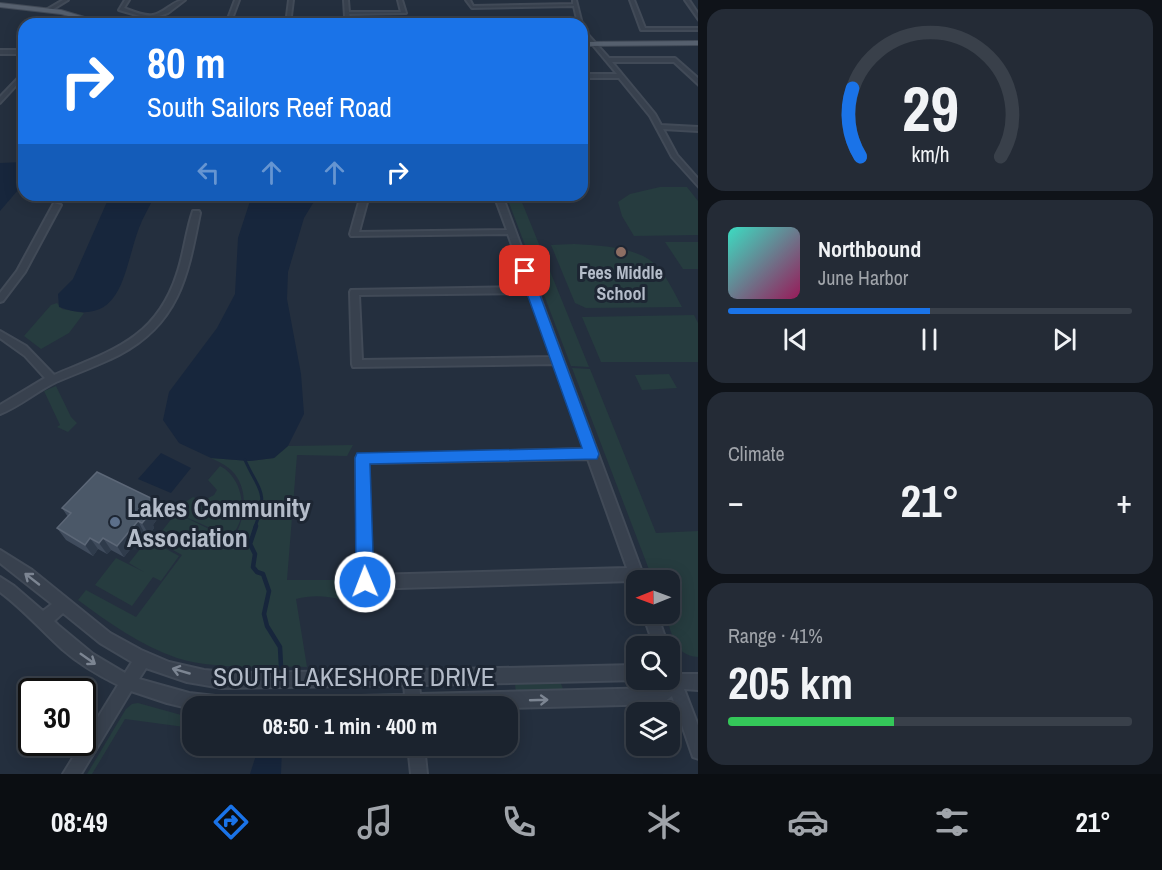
<!DOCTYPE html>
<meta charset="utf-8">
<style>
body{margin:0;font-family:"Archivo Narrow",sans-serif;background:#242b36;color:#f1f3f6;height:100vh;display:flex;flex-direction:column;font-size:22px;white-space:nowrap}
*{box-sizing:border-box;margin:0}
p{font-size:20px;color:#a0a4aa}
.icon{flex:none;width:33px;height:33px;fill:none;stroke:currentColor;stroke-width:2;stroke-linecap:round;stroke-linejoin:round}
.map{position:relative;flex:1;overflow:hidden}
.drawer{display:flex;flex-direction:column;gap:9px;padding:9px;background:#0f1319;width:464px}
.drawer>*{flex:none}
.top-card{position:absolute;left:18px;top:18px;width:570px;height:183px;border-radius:18px;box-shadow:0 3px 15px #0003,0 0 0 2px #39404a;background:#1a73e8;color:#fff;overflow:hidden}
.needle{width:39px;rotate:269deg}
.buttons{position:absolute;left:626px;top:570px;display:grid;gap:12px}
.buttons a{display:grid;place-items:center;width:54px;height:54px;border-radius:12px;background:#1b232e;box-shadow:0 3px 15px #0003,0 0 0 2px #39404a;font-size:30px}
.speed{position:absolute;left:18px;top:678px;display:flex;gap:12px;font-size:30px;font-weight:700;text-align:center}
.speed>*{display:grid;place-content:center;width:78px;height:78px;border-radius:50%;background:#1b232e;box-shadow:0 3px 15px #0003,0 0 0 2px #39404a;line-height:1}
.speed .limit{border:3px solid #111;border-radius:9px;background:#fff;color:#111}
.pin{position:absolute;display:grid;place-items:center;width:51px;height:51px;color:#fff;margin:-26px;border-radius:12px;box-shadow:0 3px 9px #0006}
.me{position:absolute;width:66px;margin:-33px;rotate:359deg;stroke-linejoin:round;filter:drop-shadow(0 0 4px #0008)}
.turn{display:flex;align-items:center;gap:21px;height:126px;padding:0 30px;font-size:27px}
.turn .icon{width:78px;height:78px;stroke-width:2.5}
.turn b{display:block;font-size:42px;line-height:51px}
.lanes{display:flex;align-items:center;height:57px;padding:0 30px;background:#0003;justify-content:center;gap:30px;direction:ltr}
.lanes .off{opacity:.35}
.big{font-size:45px;font-weight:700;line-height:1.1}
.drawer .card{flex:1;display:flex;flex-direction:column;justify-content:center;gap:9px;min-width:0;padding:0 21px;border-radius:18px;background:#242b36}
.drawer .dial{align-items:center;gap:0}
.dial svg{height:156px;overflow:visible;fill:none;stroke:#39404a;stroke-width:7;stroke-linecap:round;text-anchor:middle}
.dial text{fill:#f1f3f6;stroke:none}
.song{display:flex;align-items:center;gap:18px}
.cover{width:72px;height:72px;border-radius:9px;background:linear-gradient(135deg,hsl(170 70% 55%),hsl(330 70% 35%))}
.played{height:6px;border-radius:3px;background:linear-gradient(90deg,#1a73e8 50%,#39404a 50%)}
.keys{display:flex;justify-content:space-around;direction:ltr}
.heat{display:flex;justify-content:space-between;align-items:center;font-size:33px;direction:ltr}
.charge{height:9px;border-radius:4px;background:linear-gradient(90deg,#34c759 41%,#39404a 0)}
.trip{position:absolute;left:182px;top:696px;width:336px;height:60px;border-radius:18px;background:#1b232e;box-shadow:0 3px 15px #0003,0 0 0 2px #39404a;font-weight:700;line-height:60px;text-align:center}
.tab-bar{display:flex;height:96px;justify-content:space-around;align-items:center;background:#0b0e12;color:#a0a4aa}
.tab-bar .icon{width:42px;height:42px}
.tab-bar .on{color:#1a73e8}
.tab-bar b{font-size:27px;color:#f1f3f6}
main{display:flex;flex:1;min-height:0}
.map>svg:first-child{display:block}
</style>
<main>
<div class="map">
<svg width="699" height="774" viewBox="0 0 699 774">
<rect width="100%" height="100%" fill="#242f3e"/>
<path fill="#263c3f" d="M660,187H687L698,201V235L634,236L622,216L618,202L630,194Z
M506,195H519L589,367L571,366Z
M665,242H698V269H683Z
M574,244C600,246 639,246 658,267C668,279 675,294 682,307L586,308L575,303L551,245Z
M57,303L62,309L84,313L69,333L41,349L24,336L51,305Z
M694,315L698,323V362H601L582,317Z
M572,368L590,369L656,533L698,531V657C673,655 673,634 665,614H669V580H653Z
M669,374L677,388L642,390L635,375Z
M56,386L71,417L77,423L68,432L57,427L60,425L44,391Z
M353,445L347,456L297,455L287,580H350L355,589L370,598L367,608C344,599 320,592 296,599L307,667C267,666 215,670 177,658C140,645 109,623 78,600L86,590L136,617L182,555L155,540L176,513L232,540C246,520 250,488 231,470C226,465 217,461 211,458L250,461L274,458L288,446Z
M220,466C244,478 250,519 230,537L177,513L181,505L193,497L203,501L214,495L217,490L208,480Z
M148,539L179,556L161,581L153,577L132,606L95,585L116,558L144,572L129,563Z
M560,681L563,689L557,691L516,693L515,684Z
M138,703L192,718V728L125,719L92,774H87L126,709L132,704Z"/>
<path fill="#17263c" d="M24,162V183L0,211V163Z
M110,195H155C150,206 143,217 139,228C123,271 123,330 59,307L58,294L73,279Z
M252,195H318L304,218L288,272L287,299L301,374L304,414L288,446L274,458L249,461L211,458L179,443L163,420L169,392L217,328L235,294L238,238Z
M161,453L191,468L171,493L138,479Z
M259,746H282L281,774H250Z"/>
<g fill="none" stroke-linecap="round" stroke-linejoin="round">
<path stroke="#17263c" stroke-width="3" d="M245,460C259,492 269,489 255,527"/>
<path stroke="#17263c" stroke-width="4.5" d="M256,526L250,544L255,554L253,567L257,572L263,574L269,591L264,614L267,626L280,647L281,667"/>
<defs>
<path id="minor" d="M63,0H68L50,11L46,10Z
M125,0H129L124,8C132,11 145,17 153,15C165,13 173,0 185,0L168,13L156,17L178,24C169,24 161,19 152,19C145,19 139,24 132,24L147,18L119,10Z
M235,0H239L230,24H226Z
M289,0H293L290,24H286Z
M344,0H348L349,12H401L398,0H402L406,13L349,14L353,24H349L345,17Z
M466,0H470L473,6L573,4V0H576L582,24H578L574,6L472,8Z
M630,0H634L645,28H699V30H641Z
M685,0H689L699,15V20Z
M582,28L609,58H675L699,79V85L674,62H612L655,114L661,125L699,127V131L663,129L677,155L699,180V187L672,157L650,116L619,78H582V74H617L582,32Z
M0,50H24V54H0Z
M24,72V77L0,103V97Z
M361,195H369L359,232L507,230L494,195H502L645,580H636V586L633,585L631,581L365,589L360,587L358,582L356,458L358,455L585,449L554,364L353,367L352,364L350,292L351,290L527,287L508,234L351,236L350,234ZM529,293L552,357L362,360L359,295ZM588,459L627,568L372,575L368,463Z
M54,203L61,205L25,272L3,301L0,302V293L17,271Z
M193,211H199L200,213C188,274 180,323 119,355C99,365 77,373 56,382C37,391 19,407 0,414V405L45,378L25,356L0,338V331L26,346L54,375C111,351 156,339 177,274C184,254 186,231 193,211Z
M0,550L32,570L110,633L141,650L169,662L204,670L239,673L407,670L411,668L415,670L636,665V680H639L419,685L420,694L658,688L663,683V680H669V661L674,663L679,674H699V690L684,689L699,728V759L693,757L672,696L661,704L507,708L263,706L265,700L271,698L405,695L404,685L222,688L187,682L146,668L139,679L189,693L233,698L239,700L241,706H192V709L167,703L131,691L81,774H63L118,685C98,675 79,664 62,649C41,630 23,609 0,592V577L14,586L43,611L52,604L0,563ZM63,613L100,643L132,662L125,673L93,654L58,625L54,621Z
M643,614H657L668,646H654Z
M408,746H424L427,774H411Z"/>
<path id="major" d="M0,3L61,10L108,24H98L61,14L0,7Z
M699,41V45L582,46V42Z"/>
</defs>
<use href="#minor" stroke="#414a57" stroke-width="4"/>
<use href="#major" stroke="#414a57" stroke-width="2"/>
<use href="#minor" fill="#38414e" fill-rule="evenodd"/>
<use href="#major" fill="#56606e" fill-rule="evenodd"/>
</g>
<path fill="#3f4b5c" d="M511,18L531,24H510Z
M62,508L162,512L153,525L154,528L149,535L144,532L124,557L111,550L107,554L98,549L93,556L66,540L57,528L68,517Z"/>
<path fill="#2f3b4b" d="M157,501L162,512L153,525L154,528L149,535L142,523L145,515Z
M138,521L144,532L124,557L117,546Z
M90,538L98,549L93,556L85,545Z
M103,538L111,550L107,554L99,543Z"/>
<path fill="#4b5868" stroke="#5c6777" stroke-width="1.5" d="M511,18H527L531,24H515Z
M97,472L157,501L145,515L148,516L142,523L138,521L117,546L103,538L99,543L90,538L85,545L57,528L71,513L62,508Z"/>
<defs><path id="oneway-shaft" d="M-6 0H5M1.5-3L5.5 0L1.5 3" fill="none" stroke-width="1.6" stroke-linecap="round" stroke-linejoin="round" transform="scale(1.5)"/></defs>
<g stroke="#7c8592">
<use href="#oneway-shaft" transform="translate(32 579) rotate(-142)"/>
<use href="#oneway-shaft" transform="translate(88 659) rotate(35)"/>
<use href="#oneway-shaft" transform="translate(181 671) rotate(-164)"/>
<use href="#oneway-shaft" transform="translate(539 700) rotate(-2)"/>
</g>
<path fill="#1a73e8" stroke="#114b97" stroke-width="1.5" d="M525,267L531,271L599,454L597,459L370,464L374,582L372,588L365,590L359,588L356,582L355,458L357,453L582,448L519,271Z"/>
<circle fill="#8d6e63" stroke="#1d2633" stroke-width="2" cx="621" cy="252" r="6"/>
<circle fill="#5c6f8a" stroke="#1d2633" stroke-width="2" cx="115" cy="522" r="6"/>
<g text-anchor="middle" dominant-baseline="central" stroke-width="6" stroke-linejoin="round" paint-order="stroke">
<g font-size="18" font-weight="bold" fill="#b4bcc9" stroke="#1d2633">
<text x="621" y="272">Fees Middle<tspan x="621" dy="21">School</tspan></text>
</g>
<g font-size="26" font-weight="bold" fill="#b4bcc9" stroke="#1d2633" text-anchor="start">
<text x="127" y="507">Lakes Community<tspan x="127" dy="30">Association</tspan></text>
</g>
<g font-size="26" fill="#b4bcc9" stroke="#1d2633">
<text x="354" y="676">SOUTH LAKESHORE DRIVE</text>
</g>
</g>
</svg>
<div class="buttons">
<a><svg class="needle" viewBox="-14 -14 28 28"><path d="M0-13l5 13h-10z" fill="#e53935"/><path d="M0 13l5-13h-10z" fill="#a0a4aa"/></svg></a>
<a><svg class="icon" aria-label="search" viewBox="0 0 24 24"><circle cx="10" cy="10" r="6"/><path d="M15 15l6 6"/></svg></a>
<a><svg class="icon" aria-label="layers" viewBox="0 0 24 24"><path d="M12 4l9 5-9 5-9-5zM3 14l9 5 9-5"/></svg></a>
</div>
<div class="speed"><div class="limit">30</div></div>
<div class="pin" style="left:525px;top:271px;background:#d93025"><svg class="icon" aria-label="arrive" viewBox="0 0 24 24"><path d="M6 21V4h12l-3 4 3 4H6"/></svg></div>
<svg class="me" style="left:365px;top:582px" viewBox="-20 -20 40 40"><circle r="17" fill="#1a73e8" stroke="#fff" stroke-width="3"/><path d="M0-11L8 9 0 5-8 9z" fill="#fff"/></svg>
<div class="trip">08:50 · 1 min · 400 m</div>
<div class="top-card">
<div class="turn"><svg class="icon" aria-label="right" viewBox="0 0 24 24"><path d="M7 20v-9h11M14 6l5 5-5 5"/></svg><div><b>80 m</b>South Sailors Reef Road</div></div>
<div class="lanes"><svg class="icon off" aria-label="left" viewBox="0 0 24 24"><path d="M17 20v-9H6M10 6l-5 5 5 5"/></svg><svg class="icon off" aria-label="ahead" viewBox="0 0 24 24"><path d="M12 20V5M6 11l6-6 6 6"/></svg><svg class="icon off" aria-label="ahead" viewBox="0 0 24 24"><path d="M12 20V5M6 11l6-6 6 6"/></svg><svg class="icon" aria-label="right" viewBox="0 0 24 24"><path d="M7 20v-9h11M14 6l5 5-5 5"/></svg></div>
</div>
</div>
<section class="drawer">
<div class="card dial"><svg viewBox="0 0 100 80">
<path d="M14 69A42 42 0 1 1 86 69"/>
<path d="M14 69A42 42 0 0 1 10 34" stroke="#1a73e8"/>
<text x="50" y="56" font-size="32" font-weight="700">29</text>
<text x="50" y="72" font-size="11">km/h</text>
</svg></div>
<div class="card">
<div class="song"><i class="cover"></i><div><b>Northbound</b><p>June Harbor</p></div></div>
<div class="played"></div>
<div class="keys"><svg class="icon" aria-label="previous" viewBox="0 0 24 24"><path d="M18 5L8 12l10 7zM5 5v14"/></svg><svg class="icon" aria-label="pause" viewBox="0 0 24 24"><path d="M8 5v14M16 5v14"/></svg><svg class="icon" aria-label="next" viewBox="0 0 24 24"><path d="M6 5l10 7-10 7zM19 5v14"/></svg></div>
</div>
<div class="card"><p>Climate</p>
<div class="heat"><a>−</a><b class="big">21°</b><a>+</a></div>
</div>
<div class="card"><p>Range · 41%</p><b class="big">205 km</b><div class="charge"></div></div>
</section>
</main>
<nav class="tab-bar">
<b>08:49</b>
<svg class="icon on" aria-label="directions" viewBox="0 0 24 24"><path d="M12 3l9 9-9 9-9-9zM9 14v-3h6M13 9l2 2-2 2"/></svg>
<svg class="icon" aria-label="music" viewBox="0 0 24 24"><path d="M9 18V5l10-2v13"/><circle cx="6" cy="18" r="3"/><circle cx="16" cy="16" r="3"/></svg>
<svg class="icon" aria-label="phone" viewBox="0 0 24 24"><path d="M5 4h4l2 5-3 2q2 4 5 5l2-3 5 2v4C11 20 4 13 5 4z"/></svg>
<svg class="icon" aria-label="climate" viewBox="0 0 24 24"><path d="M12 3v18M4 7l16 10M4 17L20 7"/></svg>
<svg class="icon" aria-label="car" viewBox="0 0 24 24"><path d="M5 17H2v-5l4-1 3-4h7l3 4 3 1v5h-3M9 17h6M6 11h13"/><circle cx="7" cy="17" r="2"/><circle cx="17" cy="17" r="2"/></svg>
<svg class="icon" aria-label="filters" viewBox="0 0 24 24"><path d="M4 7h16M4 17h16"/><circle cx="9" cy="7" r="2"/><circle cx="15" cy="17" r="2"/></svg>
<b>21°</b>
</nav>
